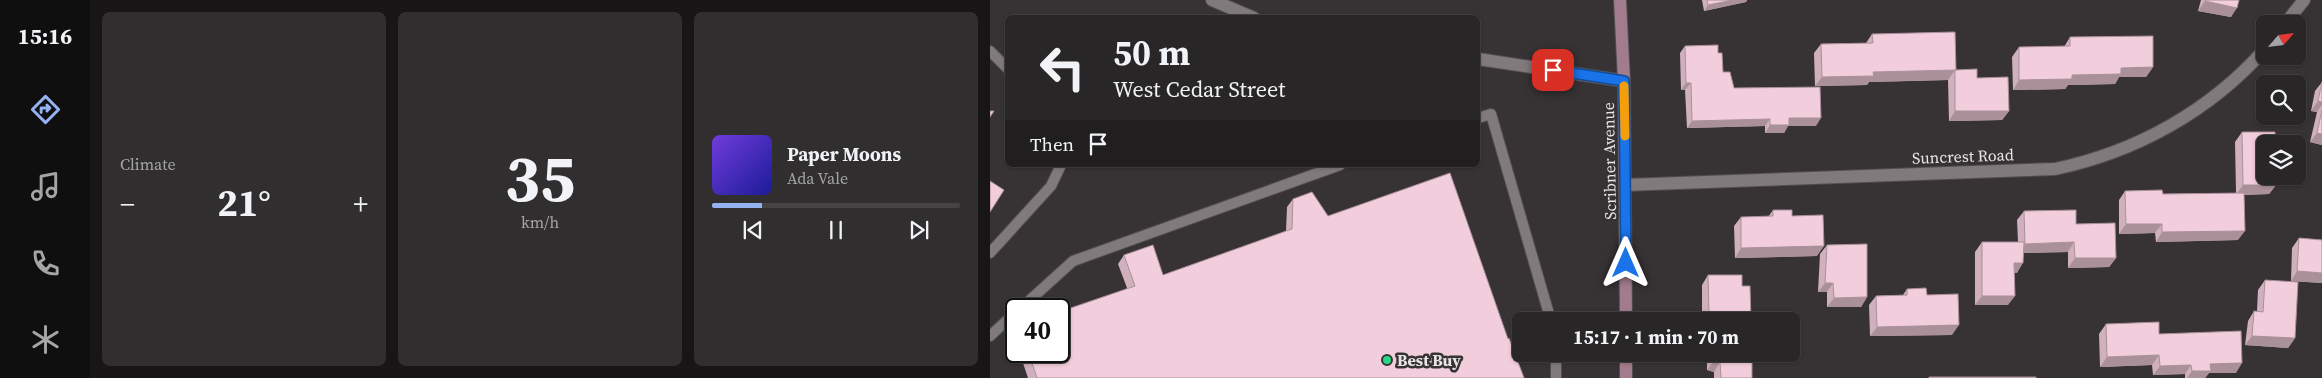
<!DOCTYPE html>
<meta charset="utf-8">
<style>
body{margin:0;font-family:"Source Serif 4",serif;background:#312e2f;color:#f1f3f6;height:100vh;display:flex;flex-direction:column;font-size:19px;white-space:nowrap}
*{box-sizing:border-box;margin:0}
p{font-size:16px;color:#a5a5a7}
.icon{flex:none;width:28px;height:28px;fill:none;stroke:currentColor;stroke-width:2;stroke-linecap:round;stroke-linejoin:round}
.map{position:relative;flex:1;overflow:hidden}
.details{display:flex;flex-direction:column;gap:12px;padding:12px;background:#171515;width:900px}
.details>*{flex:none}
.hud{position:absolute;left:15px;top:15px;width:475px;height:152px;border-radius:8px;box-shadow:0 1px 4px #0004,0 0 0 1px #454344;background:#292627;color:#f1f3f6;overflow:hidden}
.needle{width:32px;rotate:62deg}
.buttons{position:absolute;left:1266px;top:15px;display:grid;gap:10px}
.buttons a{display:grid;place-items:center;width:50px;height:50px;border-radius:8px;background:#292627;box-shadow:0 1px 4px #0004,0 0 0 1px #454344;font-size:25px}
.speed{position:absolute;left:15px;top:298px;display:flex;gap:10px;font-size:25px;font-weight:700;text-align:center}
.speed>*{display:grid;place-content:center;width:65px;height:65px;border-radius:50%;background:#292627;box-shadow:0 1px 4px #0004,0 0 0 1px #454344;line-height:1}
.speed .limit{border:2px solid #111;border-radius:8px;background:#fff;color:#111}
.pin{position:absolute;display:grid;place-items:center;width:42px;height:42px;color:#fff;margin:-21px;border-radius:10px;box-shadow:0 2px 8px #0006}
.me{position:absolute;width:55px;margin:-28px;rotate:0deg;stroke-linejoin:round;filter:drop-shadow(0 0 4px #0008)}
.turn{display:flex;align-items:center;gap:18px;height:105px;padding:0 25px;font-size:22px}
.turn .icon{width:65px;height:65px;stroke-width:2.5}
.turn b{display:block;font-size:35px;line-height:42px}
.then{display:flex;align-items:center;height:48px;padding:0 25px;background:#0003;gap:10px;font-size:19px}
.big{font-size:38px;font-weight:700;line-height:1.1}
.details .card{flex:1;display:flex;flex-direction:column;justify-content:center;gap:8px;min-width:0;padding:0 18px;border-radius:8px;background:#312e2f}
.details .dial{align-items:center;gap:0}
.dial b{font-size:65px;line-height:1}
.song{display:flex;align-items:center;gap:15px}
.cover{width:60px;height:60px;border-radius:8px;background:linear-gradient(135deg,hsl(260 70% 55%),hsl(240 70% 35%))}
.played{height:5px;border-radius:2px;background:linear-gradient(90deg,#95b2f1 20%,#454344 20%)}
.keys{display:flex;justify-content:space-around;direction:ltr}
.heat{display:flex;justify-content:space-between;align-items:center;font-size:28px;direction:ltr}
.details .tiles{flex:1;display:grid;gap:12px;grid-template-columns:repeat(3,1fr)}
.trip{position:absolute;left:522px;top:312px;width:288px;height:50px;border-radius:8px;background:#292627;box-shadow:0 1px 4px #0004,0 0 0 1px #454344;font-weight:700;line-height:50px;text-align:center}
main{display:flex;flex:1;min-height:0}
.dock{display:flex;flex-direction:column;width:90px;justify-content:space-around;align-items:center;background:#100f10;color:#a5a5a7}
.dock .icon{width:35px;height:35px}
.dock .current{color:#95b2f1}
.dock b{font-size:22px;color:#f1f3f6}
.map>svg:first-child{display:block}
</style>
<main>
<nav class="dock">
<b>15:16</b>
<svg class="icon current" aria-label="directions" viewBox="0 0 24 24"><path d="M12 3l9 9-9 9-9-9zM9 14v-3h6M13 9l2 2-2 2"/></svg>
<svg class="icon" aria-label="music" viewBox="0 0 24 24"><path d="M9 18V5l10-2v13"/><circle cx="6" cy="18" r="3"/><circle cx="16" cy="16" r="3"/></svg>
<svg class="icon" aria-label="phone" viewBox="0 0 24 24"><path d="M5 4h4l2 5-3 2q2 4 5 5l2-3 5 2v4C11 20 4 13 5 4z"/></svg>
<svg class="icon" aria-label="climate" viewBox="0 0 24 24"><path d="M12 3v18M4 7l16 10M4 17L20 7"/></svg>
</nav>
<section class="details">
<div class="tiles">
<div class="card"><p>Climate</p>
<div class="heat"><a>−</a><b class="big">21°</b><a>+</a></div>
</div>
<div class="card dial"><b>35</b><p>km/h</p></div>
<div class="card">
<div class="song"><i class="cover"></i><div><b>Paper Moons</b><p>Ada Vale</p></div></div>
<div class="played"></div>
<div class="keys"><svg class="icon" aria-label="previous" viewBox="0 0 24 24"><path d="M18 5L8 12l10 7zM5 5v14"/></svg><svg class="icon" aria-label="pause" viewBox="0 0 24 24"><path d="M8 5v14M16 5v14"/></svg><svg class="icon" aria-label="next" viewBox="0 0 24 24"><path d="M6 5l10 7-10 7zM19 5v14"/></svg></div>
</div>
</div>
</section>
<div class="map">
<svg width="1332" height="378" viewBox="0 0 1332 378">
<rect width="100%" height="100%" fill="#373234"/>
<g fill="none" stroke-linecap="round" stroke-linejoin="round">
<defs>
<path id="lane" d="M0,51L18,69
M488,118L501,114L561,321
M0,253L61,186L71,165
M30,309L83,261L350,165
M0,336L26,312
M566,378V354"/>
<path id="street" d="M222,0L264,18
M1295,24L1314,0
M488,59L634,81
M635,185L1065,169C1146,152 1220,111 1275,49"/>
<path id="secondary" d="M630,0L634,81L636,321
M636,354V378"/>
</defs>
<use href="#lane" stroke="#534e50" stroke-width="12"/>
<use href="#street" stroke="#534e50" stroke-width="14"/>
<use href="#secondary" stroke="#534e50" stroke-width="14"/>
<use href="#lane" stroke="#807a7c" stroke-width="10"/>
<use href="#street" stroke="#807a7c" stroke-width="12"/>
<use href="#secondary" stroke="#a27c8c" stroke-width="12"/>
</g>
<path fill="#d0b0bc" d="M712,0H757L756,2L714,11Z
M1211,0H1249L1241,17L1208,11Z
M882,34L966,70L987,78L1019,111L1012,120L959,121L958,80L879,82L877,85L825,86L824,53L831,44L876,43Z
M1080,37L1163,67L1156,77H1129L1125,84L1078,85L1075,89L1023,90L1022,57L1029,47H1074Z
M695,46L728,53L733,72L744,88L826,126H798L794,133H775V126L697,128L695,90H691L690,53Z
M1332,82V145L1320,142L1327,112L1321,111L1325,91Z
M1252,132L1286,185L1279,194L1254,195L1248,240L1166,242L1165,233L1129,234V200L1135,191L1173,194L1246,193L1245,142Z
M303,199L338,216L518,339L534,378H38L29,351H69L137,288L128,264L134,255L173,275L296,231L297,207Z
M783,210L802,216L827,256L745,258L744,226L751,217H778Z
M1034,211L1086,224L1126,258L1119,267L1078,268V252L1033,253L1027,273H1024L1018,305H985V252L992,242H1028L1027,220Z
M1309,238L1332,240V283L1301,281L1302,248Z
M837,245L877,297L871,307H837V292H828L830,254Z
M718,275L752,286L761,321H712V285Z
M1275,280L1305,338L1298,348L1255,345L1258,321L1264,311H1267L1268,290Z
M917,289L937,295L962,335L880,336L879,305L886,296L913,295Z
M1116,324L1169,334L1246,373H1219L1215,378H1195V374L1163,375L1162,365L1110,367L1109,334Z
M26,330V344L23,335Z
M717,354H762V378H724V372L717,370Z"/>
<path fill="#a99099" d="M743,0H757L756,2L714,11L718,5Z
M1215,1L1247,8L1241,17L1208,11Z
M1163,67L1156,77H1129L1125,84L1078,85L1075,89L1023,90L1029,80L1082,75L1131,68Z
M965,70L958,80L879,82L877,85L825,86L832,77L883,72Z
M696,83H701L695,90H691Z
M1328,101L1332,102V105L1327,112L1321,111Z
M965,111H1019L1012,120L959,121Z
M799,118H831L826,126H798L794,133H775L780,125Z
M780,119L775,126L697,128L702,121Z
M1327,133L1332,134V145L1320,142Z
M1253,185H1286L1279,194L1246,195Z
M1136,224H1172L1165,233L1129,234Z
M1255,231L1248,240L1166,242L1172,232Z
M1084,242L1078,252L1028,253L1035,244Z
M834,246L827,256L745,258L751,248Z
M1085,258H1126L1119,267L1078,268Z
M1024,263H1033L1027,273H1018Z
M1307,271L1332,273V283L1301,281Z
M835,283H843L837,292H828Z
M992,296H1025L1018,305H985Z
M877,297L871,307H837L844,298Z
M719,313H724L718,321H713Z
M969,325L962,335L880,336L887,327Z
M1262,336L1305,338L1298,348L1255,345Z
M1169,355L1162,365L1110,367L1117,357Z
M724,361L730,362L724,372L717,370Z
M1252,363L1246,373H1219L1215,378H1197L1202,371L1220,364Z
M1201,365L1195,374L1163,375L1170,366Z"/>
<path fill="#f2cddb" stroke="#a99099" d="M717,0H743L718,5Z
M1215,0H1249L1247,8L1215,1Z
M965,32L966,70L883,72L884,76L832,77L831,44L883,43L882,34Z
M1163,36V67L1131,68V74L1082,75V79L1029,80V47L1080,46V37Z
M728,45V53H732L733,72H740L744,88L830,87L831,118H799V125H780V119L702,121L701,83H696L695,46Z
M987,69V78L1018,77L1019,111H965V70Z
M1332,82V102L1328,101Z
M1332,110V134L1327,133Z
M0,111H4L0,117Z
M1252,132H1285V144H1275V176H1285L1286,185H1253Z
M460,173L518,339L519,338L534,378H47L38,351H69V312L145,286L134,255L163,245L173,275L302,229L303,199L322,192L338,216Z
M0,181L14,190L0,212Z
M1172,190L1173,194L1254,193L1255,231L1172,232V224H1136L1135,191Z
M783,210H802V216L833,215L834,246L751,248V217L783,216Z
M1086,210V224L1125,223L1126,258H1085L1084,242L1035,244L1034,211Z
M1309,238L1332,240V273L1307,271Z
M992,242H1034L1033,263H1024L1025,296H992Z
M877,244V297L844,298L843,283H835L837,245Z
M718,275H752V286H760L761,321H724V313H719Z
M1275,280L1308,282L1305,338L1262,336L1264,311L1273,312Z
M936,288L937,295L968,294L969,325L887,327L886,296L917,295V289Z
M1169,322V334L1251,331L1252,363L1220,364L1221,371H1202L1201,365L1170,366L1169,355L1117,357L1116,324Z
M724,354H762V378H731L730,362L724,361Z
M939,377H1046V378H939Z"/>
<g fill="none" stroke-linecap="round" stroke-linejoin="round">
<defs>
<path id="route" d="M563,70L634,81L636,263"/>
</defs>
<use href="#route" stroke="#114b97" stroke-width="12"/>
<use href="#route" stroke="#1a73e8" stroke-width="9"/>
<path stroke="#f59e0b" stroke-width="9" d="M634,86L635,136"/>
</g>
<circle fill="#29d885" stroke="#373234" stroke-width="2" cx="397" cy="360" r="5"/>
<g text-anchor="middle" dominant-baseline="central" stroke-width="5" stroke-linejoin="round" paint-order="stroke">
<g font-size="16" fill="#e8e5e6" stroke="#373234">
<text transform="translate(973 156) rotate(-2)">Suncrest Road</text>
<text transform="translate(619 161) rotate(-91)">Scribner Avenue</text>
</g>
<g font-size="16" font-weight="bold" fill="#e8e5e6" stroke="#373234" text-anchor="start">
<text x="407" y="360">Best Buy</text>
</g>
</g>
</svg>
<div class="buttons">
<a><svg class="needle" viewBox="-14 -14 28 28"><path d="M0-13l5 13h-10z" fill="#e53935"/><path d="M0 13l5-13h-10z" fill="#a5a5a7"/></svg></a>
<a><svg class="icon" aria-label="search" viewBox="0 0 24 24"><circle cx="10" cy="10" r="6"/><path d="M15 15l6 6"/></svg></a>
<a><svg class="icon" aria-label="layers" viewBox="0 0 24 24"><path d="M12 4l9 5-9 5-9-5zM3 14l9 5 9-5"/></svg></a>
</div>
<div class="speed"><div class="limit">40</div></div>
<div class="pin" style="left:563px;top:70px;background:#d93025"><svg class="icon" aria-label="arrive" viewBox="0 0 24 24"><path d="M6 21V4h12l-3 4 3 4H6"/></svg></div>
<svg class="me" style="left:636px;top:263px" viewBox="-20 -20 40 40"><path d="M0-17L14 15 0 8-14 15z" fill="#1a73e8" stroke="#fff" stroke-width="4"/></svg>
<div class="trip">15:17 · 1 min · 70 m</div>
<div class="hud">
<div class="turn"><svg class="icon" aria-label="left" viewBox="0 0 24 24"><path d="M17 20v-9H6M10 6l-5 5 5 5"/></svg><div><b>50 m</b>West Cedar Street</div></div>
<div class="then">Then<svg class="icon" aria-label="arrive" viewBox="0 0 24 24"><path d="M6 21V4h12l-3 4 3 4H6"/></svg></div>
</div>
</div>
</main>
